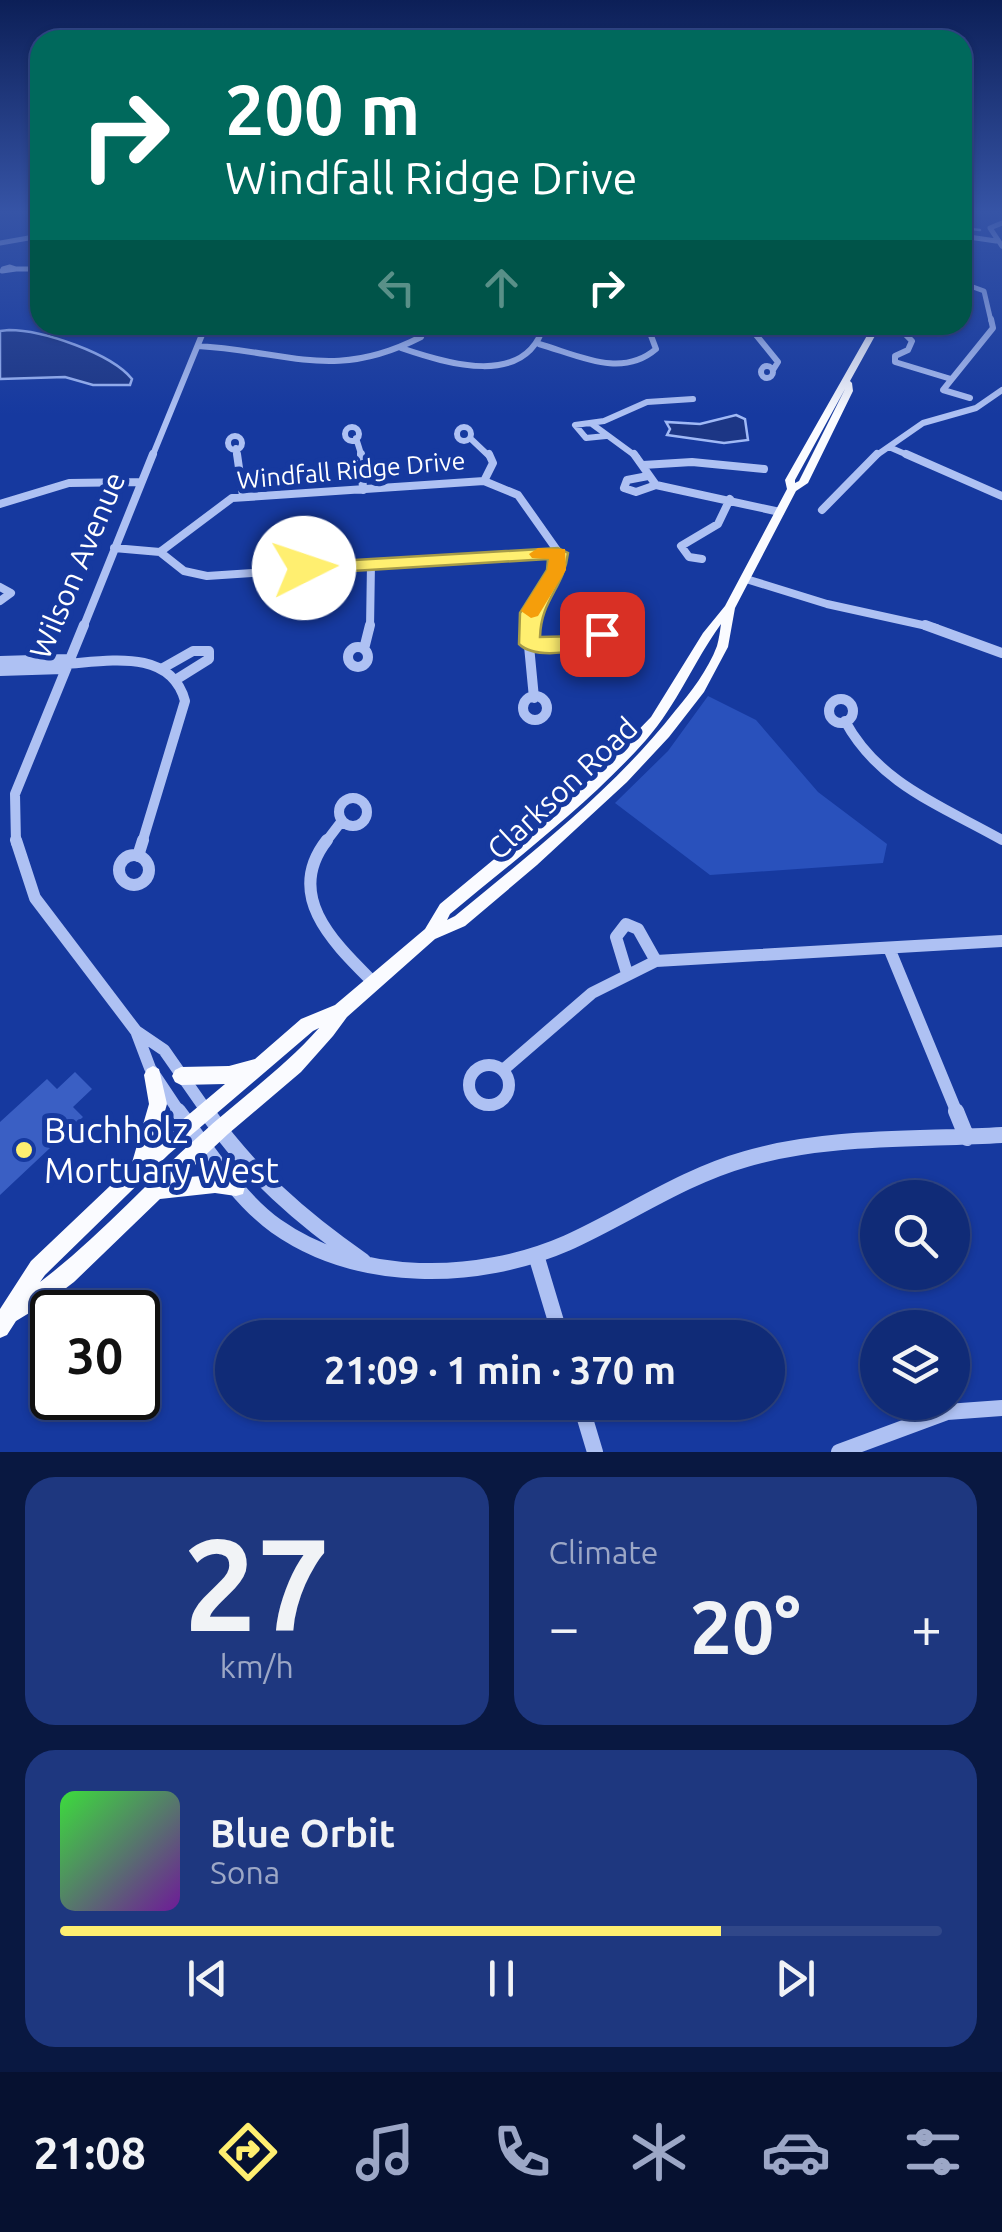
<!DOCTYPE html>
<meta charset="utf-8">
<style>
body{margin:0;font-family:Ubuntu,sans-serif;background:#1e377f;color:#f1f3f6;height:100vh;display:flex;flex-direction:column;font-size:38px;white-space:nowrap}
*{box-sizing:border-box;margin:0}
p{font-size:32px;color:#9ca7c6}
.icon{flex:none;width:55px;height:55px;fill:none;stroke:currentColor;stroke-width:2;stroke-linecap:round;stroke-linejoin:round}
.map{position:relative;height:1452px;overflow:hidden}
.panel{display:flex;flex-direction:column;gap:25px;padding:25px;background:#091841;flex:1}
.panel>*{flex:none}
.top-card{position:absolute;left:30px;top:30px;width:942px;height:305px;border-radius:30px;box-shadow:0 2px 8px #0004,0 0 0 2px #304789;background:#00695c;color:#fff;overflow:hidden}
.tools{position:absolute;left:860px;top:1180px;display:grid;gap:20px}
.tools a{display:grid;place-items:center;width:110px;height:110px;border-radius:50%;background:#102b77;box-shadow:0 2px 8px #0004,0 0 0 2px #304789;font-size:50px}
.speed{position:absolute;left:30px;top:1290px;display:flex;gap:20px;font-size:50px;font-weight:700;text-align:center}
.speed>*{display:grid;place-content:center;width:130px;height:130px;border-radius:50%;background:#102b77;box-shadow:0 2px 8px #0004,0 0 0 2px #304789;line-height:1}
.speed .limit{border:5px solid #111;border-radius:15px;background:#fff;color:#111}
.pin{position:absolute;display:grid;place-items:center;width:85px;height:85px;color:#fff;margin:-42px;border-radius:20px;box-shadow:0 5px 15px #0006}
.me{position:absolute;width:110px;margin:-55px;rotate:86deg;stroke-linejoin:round;filter:drop-shadow(0 0 8px #0008)}
.turn{display:flex;align-items:center;gap:35px;height:210px;padding:0 30px;font-size:45px}
.turn .icon{width:130px;height:130px;stroke-width:2.5}
.turn b{display:block;font-size:70px;line-height:85px}
.lanes{display:flex;align-items:center;height:95px;padding:0 30px;background:#0003;justify-content:center;gap:50px;direction:ltr}
.lanes .off{opacity:.35}
.big{font-size:75px;font-weight:700;line-height:1.1}
.panel .tile{flex:1;display:flex;flex-direction:column;justify-content:center;gap:15px;min-width:0;padding:0 35px;border-radius:30px;background:#1e377f}
.panel .dial{align-items:center;gap:0}
.dial b{font-size:130px;line-height:1}
.song{display:flex;align-items:center;gap:30px}
.cover{width:120px;height:120px;border-radius:15px;background:linear-gradient(135deg,hsl(120 70% 55%),hsl(280 70% 35%))}
.played{height:10px;border-radius:5px;background:linear-gradient(90deg,#ffef70 75%,#304789 75%)}
.keys{display:flex;justify-content:space-around;direction:ltr}
.heat{display:flex;justify-content:space-between;align-items:center;font-size:55px;direction:ltr}
.panel .tiles{flex:1;display:grid;gap:25px;grid-template-columns:1fr 1fr}
.tile:last-child{grid-column:span 2}
.trip{position:absolute;left:215px;top:1320px;width:570px;height:100px;border-radius:50px;background:#102b77;box-shadow:0 2px 8px #0004,0 0 0 2px #304789;font-weight:700;line-height:100px;text-align:center}
.dock{display:flex;height:160px;justify-content:space-around;align-items:center;background:#061130;color:#9ca7c6}
.dock .icon{width:70px;height:70px}
.dock .active{color:#ffef70}
.dock b{font-size:45px;color:#f1f3f6}
.map>svg:first-child{display:block}
</style>
<div class="map">
<svg width="1002" height="1452" viewBox="0 0 1002 1452">
<rect width="100%" height="100%" fill="#16399f"/>
<path fill="#2951bc" d="M708,696L756,720L818,792L887,844L883,863L710,875L615,803L668,751Z"/>
<path fill="#1c3685" stroke="#a0b9f6" stroke-width="2.5" d="M9,330C42,330 111,353 132,379L130,385H93L65,377L0,379V331Z
M736,415L745,419L748,440L724,443L667,435L670,429L666,422L700,424Z"/>
<g fill="none" stroke-linecap="round" stroke-linejoin="round">
<path stroke="#a0b9f6" stroke-width="2.5" d="M962,228L980,230"/>
</g>
<path fill="#3a5fc4" d="M75,1072L92,1089L73,1107L83,1117L0,1195V1122L47,1079L57,1089Z"/>
<g fill="none" stroke-linecap="round" stroke-linejoin="round">
<path stroke="#aec1f3" stroke-width="5" d="M1002,223L990,228L1002,246
M962,236L996,241
M0,243L40,236
M10,267L16,269L2,271L3,269Z
M16,269H40
M962,283L984,291L991,321"/>
<path stroke="#aec1f3" stroke-width="6" d="M748,325L778,362L773,370
M836,325L907,332L911,325
M904,333L912,341L908,350L895,356V362L951,379
M539,344C578,355 621,379 656,349L647,325
M198,346C288,351 333,382 421,337L425,325
M401,348C448,364 526,388 544,325
M761 372a6 6 0 1 1 12 0a6 6 0 1 1-12 0Z
M970,398L943,390L993,328L991,319
M592,424L637,457
M457 434a7 7 0 1 1 14 0a7 7 0 1 1-14 0Z
M345 434a7 7 0 1 1 14 0a7 7 0 1 1-14 0Z
M606,436L586,438L575,425L604,421L647,402L693,399
M228 443a7 7 0 1 1 14 0a7 7 0 1 1-14 0Z
M356,438L362,457
M470,438L490,457
M889,447L912,457
M236,448L237,457
M152,457L206,325
M874,457L923,423L976,408L1002,390"/>
<path stroke="#aec1f3" stroke-width="8" d="M237,454L243,496
M361,454L363,490
M634,454L656,485L780,512
M906,454L1002,496
M643,465L692,462L764,469
M648,476L627,480L624,488L636,492L656,485
M484,481L493,463L489,454
M0,504L69,483L141,482
M822,510L877,454
M114,548L160,552L184,571L207,576L559,553
M160,552L232,498L484,481L518,495L559,553L557,570L527,628
M702,559L689,557L681,546L718,524L730,499
M746,579L827,604L936,628
M0,587L11,593L0,601
M83,628L153,454
M370,628L371,563"/>
<path stroke="#aec1f3" stroke-width="10" d="M527,625L534,698
M925,625L1002,653
M592 642a10 10 0 1 1 20 0a10 10 0 1 1-20 0Z
M529,644L589,643
M348 657a10 10 0 1 1 20 0a10 10 0 1 1-20 0Z
M364,649L370,625
M0,661L67,659
M65,664C108,661 171,648 185,701L142,843
M163,668L193,651H209V659L177,679
M0,671L63,669
M523 708a12 12 0 1 1 24 0a12 12 0 1 1-24 0Z
M829 711a12 12 0 1 1 24 0a12 12 0 1 1-24 0Z
M845,721C879,784 942,806 1002,840
M339 812a14 14 0 1 1 28 0a14 14 0 1 1-28 0Z
M16,843L15,794L84,625
M325,843L341,822"/>
<path stroke="#aec1f3" stroke-width="12" d="M16,840L35,898L136,1031L164,1050L208,1113
M327,840C283,896 335,944 374,983
M119 870a15 15 0 1 1 30 0a15 15 0 1 1-30 0Z
M138,856L143,840
M889,948L957,1113
M626,970L616,937L626,924L638,929L656,961
M136,1031L150,1068L180,1113
M469 1085a20 20 0 1 1 40 0a20 20 0 1 1-40 0Z
M503,1070L592,993L656,961L1002,941"/>
<path stroke="#aec1f3" stroke-width="16" d="M178,1111C207,1149 237,1198 276,1226C358,1284 478,1282 567,1243C627,1216 682,1177 746,1159C827,1135 918,1140 1002,1135
M206,1111C250,1173 301,1218 363,1261
M956,1111L967,1138
M536,1255L561,1338
M580,1402L595,1452
M839,1452L947,1412L1002,1408"/>
<path fill="#fafbff" fill-rule="evenodd" d="M873,325H881L850,381L852,383L853,391L808,483L796,491L735,608L728,647L704,692L669,737L627,782L537,865L465,926L435,939L347,1017L333,1036L301,1072L228,1134L181,1178C202,1176 222,1173 243,1180L245,1187L243,1194L236,1196L215,1193L160,1199L74,1282L49,1301L16,1321L7,1335L0,1338V1309L31,1261L131,1166L149,1104L144,1075L147,1069L153,1066L159,1069L167,1104L156,1142L225,1084L181,1085L175,1082L172,1076L175,1070L181,1067L229,1066L255,1059L301,1019L335,1005L425,929L440,904L592,778L651,717L703,633L725,606L787,489L785,480ZM845,389L799,481L795,483V480ZM721,624C720,631 719,639 717,646C708,670 691,692 675,711C613,790 531,853 455,916L447,920L450,914C517,858 588,805 646,740C677,705 694,661 721,624ZM319,1028C283,1069 239,1099 199,1136C145,1184 98,1238 40,1282L45,1275L169,1154L313,1031Z"/>
</g>
<linearGradient id="sky" x2="0" y2="1"><stop stop-color="#0c1f57"/><stop offset="0.51" stop-color="#3654a6"/><stop offset="1" stop-color="#3654a6" stop-opacity="0"/></linearGradient>
<rect width="1002" height="415" fill="url(#sky)"/>
<path fill="#ffef70" stroke="#a69b49" stroke-width="2.5" d="M558,548L568,553C564,588 541,599 540,637L584,636L602,627L609,629V639C590,651 536,661 519,644L520,613L547,570L548,559L304,574L295,568L304,563Z"/>
<path fill="#f59e0b" d="M538,548L565,549L566,570L538,616L531,618L521,611L547,570L549,559L532,558L529,554Z"/>
<circle fill="#ffef70" stroke="#16399f" stroke-width="4" cx="24" cy="1150" r="10"/>
<g text-anchor="middle" dominant-baseline="central" stroke-width="10" stroke-linejoin="round" paint-order="stroke">
<g font-size="25" fill="#fff" stroke="#16399f">
<text transform="translate(351 470) rotate(-5)">Windfall Ridge Drive</text>
</g>
<g font-size="30" fill="#fff" stroke="#16399f">
<text transform="translate(77 565) rotate(-67)">Wilson Avenue</text>
<text transform="translate(562 788) rotate(-43)">Clarkson Road</text>
</g>
<g font-size="35" fill="#fff" stroke="#16399f" text-anchor="start">
<text x="44" y="1130">Buchholz<tspan x="44" dy="40">Mortuary West</tspan></text>
</g>
</g>
</svg>
<div class="tools">
<a><svg class="icon" aria-label="search" viewBox="0 0 24 24"><circle cx="10" cy="10" r="6"/><path d="M15 15l6 6"/></svg></a>
<a><svg class="icon" aria-label="layers" viewBox="0 0 24 24"><path d="M12 4l9 5-9 5-9-5zM3 14l9 5 9-5"/></svg></a>
</div>
<div class="speed"><div class="limit">30</div></div>
<div class="pin" style="left:602px;top:634px;background:#d93025"><svg class="icon" aria-label="arrive" viewBox="0 0 24 24"><path d="M6 21V4h12l-3 4 3 4H6"/></svg></div>
<svg class="me" style="left:304px;top:568px" viewBox="-20 -20 40 40"><circle r="19" fill="#fff"/><path d="M0-13L10 11 0 6-10 11z" fill="#ffef70"/></svg>
<div class="trip">21:09 · 1 min · 370 m</div>
<div class="top-card">
<div class="turn"><svg class="icon" aria-label="right" viewBox="0 0 24 24"><path d="M7 20v-9h11M14 6l5 5-5 5"/></svg><div><b>200 m</b>Windfall Ridge Drive</div></div>
<div class="lanes"><svg class="icon off" aria-label="left" viewBox="0 0 24 24"><path d="M17 20v-9H6M10 6l-5 5 5 5"/></svg><svg class="icon off" aria-label="ahead" viewBox="0 0 24 24"><path d="M12 20V5M6 11l6-6 6 6"/></svg><svg class="icon" aria-label="right" viewBox="0 0 24 24"><path d="M7 20v-9h11M14 6l5 5-5 5"/></svg></div>
</div>
</div>
<section class="panel">
<div class="tiles">
<div class="tile dial"><b>27</b><p>km/h</p></div>
<div class="tile"><p>Climate</p>
<div class="heat"><a>−</a><b class="big">20°</b><a>+</a></div>
</div>
<div class="tile">
<div class="song"><i class="cover"></i><div><b>Blue Orbit</b><p>Sona</p></div></div>
<div class="played"></div>
<div class="keys"><svg class="icon" aria-label="previous" viewBox="0 0 24 24"><path d="M18 5L8 12l10 7zM5 5v14"/></svg><svg class="icon" aria-label="pause" viewBox="0 0 24 24"><path d="M8 5v14M16 5v14"/></svg><svg class="icon" aria-label="next" viewBox="0 0 24 24"><path d="M6 5l10 7-10 7zM19 5v14"/></svg></div>
</div>
</div>
</section>
<nav class="dock">
<b>21:08</b>
<svg class="icon active" aria-label="directions" viewBox="0 0 24 24"><path d="M12 3l9 9-9 9-9-9zM9 14v-3h6M13 9l2 2-2 2"/></svg>
<svg class="icon" aria-label="music" viewBox="0 0 24 24"><path d="M9 18V5l10-2v13"/><circle cx="6" cy="18" r="3"/><circle cx="16" cy="16" r="3"/></svg>
<svg class="icon" aria-label="phone" viewBox="0 0 24 24"><path d="M5 4h4l2 5-3 2q2 4 5 5l2-3 5 2v4C11 20 4 13 5 4z"/></svg>
<svg class="icon" aria-label="climate" viewBox="0 0 24 24"><path d="M12 3v18M4 7l16 10M4 17L20 7"/></svg>
<svg class="icon" aria-label="car" viewBox="0 0 24 24"><path d="M5 17H2v-5l4-1 3-4h7l3 4 3 1v5h-3M9 17h6M6 11h13"/><circle cx="7" cy="17" r="2"/><circle cx="17" cy="17" r="2"/></svg>
<svg class="icon" aria-label="filters" viewBox="0 0 24 24"><path d="M4 7h16M4 17h16"/><circle cx="9" cy="7" r="2"/><circle cx="15" cy="17" r="2"/></svg>
</nav>
